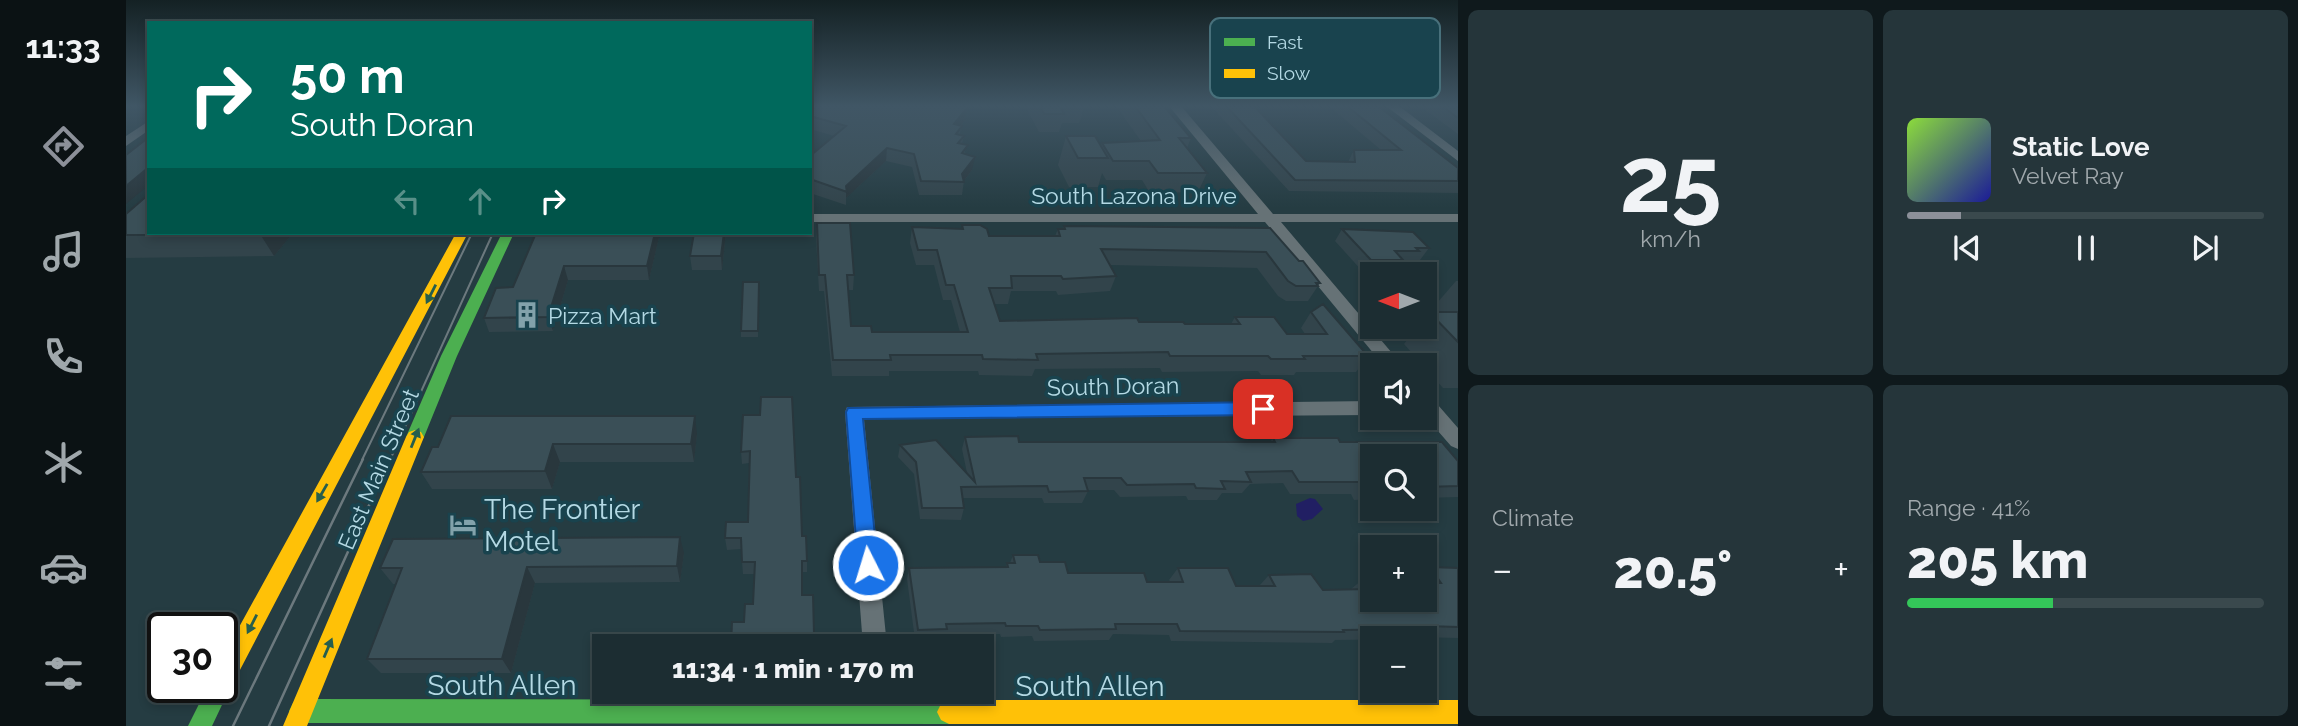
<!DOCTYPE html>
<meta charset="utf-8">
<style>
body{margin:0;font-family:Raleway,sans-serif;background:#25353a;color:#f1f3f6;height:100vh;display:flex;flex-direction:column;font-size:26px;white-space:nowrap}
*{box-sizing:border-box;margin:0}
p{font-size:23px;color:#a0a8ac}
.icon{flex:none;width:38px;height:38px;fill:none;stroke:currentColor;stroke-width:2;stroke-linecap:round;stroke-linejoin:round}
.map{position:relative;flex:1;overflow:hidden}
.drawer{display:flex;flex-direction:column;gap:10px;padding:10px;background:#0f191c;width:840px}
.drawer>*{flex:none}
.banner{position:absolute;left:21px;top:21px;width:665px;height:214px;border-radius:0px;box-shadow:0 4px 10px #0003,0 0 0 2px #3a494d;background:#00695c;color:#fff;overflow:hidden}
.needle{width:46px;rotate:270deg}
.controls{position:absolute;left:1234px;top:262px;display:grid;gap:14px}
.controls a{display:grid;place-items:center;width:77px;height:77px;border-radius:0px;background:#1c2d32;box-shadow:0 4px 10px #0003,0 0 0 2px #3a494d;font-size:35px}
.speed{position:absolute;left:21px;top:612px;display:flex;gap:14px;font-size:35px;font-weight:700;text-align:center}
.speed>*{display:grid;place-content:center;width:91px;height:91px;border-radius:50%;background:#1c2d32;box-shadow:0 4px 10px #0003,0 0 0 2px #3a494d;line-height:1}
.speed .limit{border:4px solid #111;border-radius:10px;background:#fff;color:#111}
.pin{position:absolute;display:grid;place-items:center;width:60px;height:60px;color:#fff;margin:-30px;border-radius:14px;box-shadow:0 4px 10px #0006}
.me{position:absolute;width:77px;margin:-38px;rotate:355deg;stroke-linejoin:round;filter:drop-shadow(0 0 5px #0008)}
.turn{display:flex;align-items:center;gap:24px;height:147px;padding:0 28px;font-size:32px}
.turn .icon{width:91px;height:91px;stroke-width:2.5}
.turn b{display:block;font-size:49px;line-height:60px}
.lanes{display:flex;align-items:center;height:66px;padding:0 28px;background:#0003;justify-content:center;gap:35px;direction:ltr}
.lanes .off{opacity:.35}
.big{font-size:52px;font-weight:800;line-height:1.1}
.drawer .widget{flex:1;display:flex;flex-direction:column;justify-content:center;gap:10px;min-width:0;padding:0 24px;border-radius:10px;background:#25353a}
.drawer .dial{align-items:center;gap:0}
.dial b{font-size:91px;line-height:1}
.song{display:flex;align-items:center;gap:21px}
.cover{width:84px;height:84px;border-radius:10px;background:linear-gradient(135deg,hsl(90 70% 55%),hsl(240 70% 35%))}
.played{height:7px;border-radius:4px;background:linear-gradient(90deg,#8c9099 15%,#3a494d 15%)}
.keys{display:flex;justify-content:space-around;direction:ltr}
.heat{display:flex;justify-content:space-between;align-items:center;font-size:38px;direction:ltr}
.charge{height:10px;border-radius:5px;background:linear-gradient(90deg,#34c759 41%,#3a494d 0)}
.drawer .tiles{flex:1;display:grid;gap:10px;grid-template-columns:repeat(2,1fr)}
.trip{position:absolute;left:466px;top:634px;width:402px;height:70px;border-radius:0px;background:#1c2d32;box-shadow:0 4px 10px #0003,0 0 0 2px #3a494d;font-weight:800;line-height:70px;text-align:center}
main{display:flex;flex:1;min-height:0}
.menu{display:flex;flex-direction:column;width:126px;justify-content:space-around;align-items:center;background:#0b1214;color:#a0a8ac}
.menu .icon{width:49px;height:49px}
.menu .current{color:#8c9099}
.menu b{font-size:32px;color:#f1f3f6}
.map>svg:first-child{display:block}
</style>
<main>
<nav class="menu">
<b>11:33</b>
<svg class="icon current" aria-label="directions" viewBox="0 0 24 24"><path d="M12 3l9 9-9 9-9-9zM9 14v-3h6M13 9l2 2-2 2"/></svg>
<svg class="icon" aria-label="music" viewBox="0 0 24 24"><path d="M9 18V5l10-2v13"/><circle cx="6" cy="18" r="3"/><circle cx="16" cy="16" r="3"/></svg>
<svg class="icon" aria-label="phone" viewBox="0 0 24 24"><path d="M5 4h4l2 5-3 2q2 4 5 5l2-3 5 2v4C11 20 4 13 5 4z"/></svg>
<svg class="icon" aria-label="climate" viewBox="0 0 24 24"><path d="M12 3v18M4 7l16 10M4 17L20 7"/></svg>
<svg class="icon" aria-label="car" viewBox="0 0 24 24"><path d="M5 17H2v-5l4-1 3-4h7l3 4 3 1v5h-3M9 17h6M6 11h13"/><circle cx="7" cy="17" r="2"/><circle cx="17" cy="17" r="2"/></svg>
<svg class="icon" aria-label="filters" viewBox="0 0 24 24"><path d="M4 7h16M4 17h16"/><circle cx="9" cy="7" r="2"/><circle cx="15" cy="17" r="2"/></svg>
</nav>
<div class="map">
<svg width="1332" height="726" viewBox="0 0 1332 726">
<rect width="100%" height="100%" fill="#253c42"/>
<path fill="#211f63" d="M1184,498L1189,499L1197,509L1186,519L1177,521L1171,516L1170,504Z"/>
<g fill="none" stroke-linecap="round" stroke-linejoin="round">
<path fill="#667276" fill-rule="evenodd" d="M1043,106H1055L1147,214H1332V222H1155L1277,366H1258L1139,222H684V214H1132Z
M1260,106H1273L1332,151V161Z
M23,121V130L0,146V136Z
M1298,395L1305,397L1332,428V449L1325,446L1298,415Z
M1246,401V415L738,419L761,646H737L719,412L721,407Z"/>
<path fill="#4caf50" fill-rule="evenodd" d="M376,233H388L331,356L298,437L295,442L289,444L283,442L280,437L315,356Z
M96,678L101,680L104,688L86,726H62L81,688H96Z
M175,699L823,700L831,704L835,712L831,720L823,724L175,723L167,719L163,711L167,703Z"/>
<path fill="#ffc107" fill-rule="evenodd" d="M330,233H342L104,689L96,692L88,689L96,688V658Z
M289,430L295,432L298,437L181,726H157L280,437L283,432Z
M823,700H1332V724H823L815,720L811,712L815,704Z"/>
<path stroke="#6c797e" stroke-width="2" d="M236,460L346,233
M264,460L367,233"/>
<path stroke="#6c797e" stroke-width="2.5" d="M107,726L237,459
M143,726L264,459"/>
</g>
<path fill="#32444b" d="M684,106L839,120L835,126L834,135L838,136L836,144L846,170L838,181L836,195H793L786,167L760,161L720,198V205L684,193V156L708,136L684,129Z
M899,106H958L953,123H936L933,132H913Z
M990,106H1038L1065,138L1061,148L1081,173L1072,192L1024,193L1016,180H980L976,173L972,187H943L932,165L940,136L975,146L976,143L1015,141Z
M1085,106H1128L1180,161L1222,162L1228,150H1255L1203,106H1252L1332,168V193L1163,191Z
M1294,106H1332V134Z
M0,214L23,233H167L148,256L0,258Z
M691,223L728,275L727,290H722L725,326L746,332H834L825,300H817L808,265H790L784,243L786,227L836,229V225L863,236H929L932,229H937L938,226L1144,228L1173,261L1194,283L1182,301H1160L1152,296L1131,268L984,265L990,276L984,291L932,295L930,291H885L882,304H868L874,321L1013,322L1059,324H1105L1109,317L1161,334H1179L1175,328L1185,312L1242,356L1230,372H1170L1168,375H1135L1132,371L1036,372L1034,368L909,369L906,376L853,375L852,371H763V376H706L698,291H693L690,238Z
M1216,229L1303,248L1294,260H1287L1284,263H1275L1269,271L1237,272L1209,241Z
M410,233H534L523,280H442L427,331L363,332L358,318L387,287Z
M568,233H600L596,270H566L564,256Z
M1330,281H1332V388H1317L1278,344L1291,327H1298V318Z
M633,282L632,337H615V331Z
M617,415L670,477L676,536L681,561V572H676V595L688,634L687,644H678L618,622L627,604L629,574H617L615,549L601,550L599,538L622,522L623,463L616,464L615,452Z
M571,434L568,462H434L426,489H306L295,472L306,447Z
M839,437L893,442H1144L1147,438L1214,442L1332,461V497L1298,498V457H1246V499L1228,500L1225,494H1164L1157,483L1124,484L1116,493H1096L1091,500H1062L1060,496L994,497L988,490H962V491L956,503H918L916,498H837L838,508L835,520L794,519L788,474L772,457L774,445L841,473L836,449Z
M558,553L554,582L409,583L385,673H255L241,659L270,584H267L254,568Z
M887,555L914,562L942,573L1021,582H1045L1043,580L1052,568L1110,586H1133L1143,575L1197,590L1225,589L1236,580L1298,600V571L1304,567L1332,568V638L1291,637L1288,639L1209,640L1206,643L1045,641L1043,635L987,634L983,640L908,641L906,636L875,637L874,634L819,635L817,640H789L781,579L783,568L880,567L881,563H884Z"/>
<path fill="#29373d" d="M841,108L839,120L826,137L828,124Z
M761,148L760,161L720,198V186Z
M849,157L846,170L837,182L836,174Z
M23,167V185L0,204V186Z
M135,233H167L148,256L134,234Z
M529,233H534L523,280L521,266Z
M598,233H600L596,270L595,256Z
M438,266L442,280L427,331L422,317Z
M569,416L571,434L568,462L565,444Z
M427,444L434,462L426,489L419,471Z
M554,537L558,553L554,582L551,566Z
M401,567L409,583L385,673L376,659Z"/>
<path fill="#3a4f57" stroke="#29373d" stroke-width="2" d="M684,106H840L841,108L828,124L836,126L830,134L838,136L832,143L842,145L836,153L849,157L836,174L838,182L795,181L788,154L761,148L720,186L721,192L684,179V156L720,126L684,116Z
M914,106H934L938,114H918Z
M1009,106H1038L1065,138H1053L1081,173H1032L1023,161H987L976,143L1034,140Z
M1100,106H1128L1180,161L1229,162L1228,150H1275L1221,106H1252L1332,168V181L1169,180Z
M1316,106H1332V118Z
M940,136H969L982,158H952Z
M23,137V167L0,186V155Z
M23,194V233H135L134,234L0,235V214Z
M691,223H724L728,275H721L725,326H745L746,332H842L828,285H820L811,250H792L786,227L837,229L836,225H854L861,229L863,236H934L932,229H939L938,226L1144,228L1173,261H1177L1194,283H1190L1192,286H1170L1162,281L1140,252L975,249L990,276L937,279L935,276H885L886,288H863L874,321L1011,318L1013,322H1057L1059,324H1114L1109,317H1148L1161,334H1201L1185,312L1197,304L1242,356H1177L1179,359H1145L1142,356H1044L1042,352L910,354L912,360L857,359L856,355H764L765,360H707L699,275H693Z
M1216,229L1287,232L1303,248H1290L1293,251H1269L1277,260H1245Z
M410,233H529L521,266H438L422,317L358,318L370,288L387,287Z
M568,233H598L595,256H564Z
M617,282H633L632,331H615Z
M1303,312H1332V342Z
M635,397H666L670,477H674L676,536H680L681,561H676V595H687L688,634H678V646H605L606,622H618L619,604H627L629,562H616L615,538H599L600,522H622L624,451L615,452L617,415H634Z
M325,416H569L565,444H427L419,471L295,472L306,447H312Z
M892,436L893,442H1149L1147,438H1212L1214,442H1316L1332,461V486L1298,487V457H1246V488H1240L1236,482H1173L1166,471L1120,472L1125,482L1095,481L1099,489L1070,488L1068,484L1001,485L995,478H958L962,491L923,492L921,486L835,487L838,508H796L790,462L774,445L810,440L849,482L839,437Z
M554,537L551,566L401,567L376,659H241L276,568H254L267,539Z
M887,555H912L914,562H939L942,573H1018L1021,582H1057L1052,568H1102L1110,586H1149L1143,575L1185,574L1197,590L1241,589L1236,580H1246V600H1298V583H1315L1304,567L1332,568V627L1301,626L1302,629L1217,630L1218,632L1054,631L1051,624H989L990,629L914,630L912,626H880L879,623L820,624L821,629L792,630L783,568L882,567L881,563H889Z"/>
<defs><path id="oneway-solid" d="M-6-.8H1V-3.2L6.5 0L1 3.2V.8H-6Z" transform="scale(1.75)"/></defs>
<g fill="#265e4e">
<use href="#oneway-solid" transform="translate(305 294) rotate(117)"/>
<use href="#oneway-solid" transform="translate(289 438) rotate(-68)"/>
<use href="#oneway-solid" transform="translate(196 493) rotate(120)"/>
<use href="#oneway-solid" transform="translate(126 624) rotate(117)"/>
<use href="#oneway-solid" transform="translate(202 648) rotate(-67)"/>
</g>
<linearGradient id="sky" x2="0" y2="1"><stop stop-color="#142124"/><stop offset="0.51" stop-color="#405665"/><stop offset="1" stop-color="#405665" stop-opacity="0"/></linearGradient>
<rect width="1332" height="208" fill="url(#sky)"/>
<path fill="#1a73e8" stroke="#114b97" stroke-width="2" d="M1137,402L1145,409L1137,415L737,419L752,565L749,571L742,574L735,571L732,565L720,412L722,408Z"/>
<defs>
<symbol id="building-bare" viewBox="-9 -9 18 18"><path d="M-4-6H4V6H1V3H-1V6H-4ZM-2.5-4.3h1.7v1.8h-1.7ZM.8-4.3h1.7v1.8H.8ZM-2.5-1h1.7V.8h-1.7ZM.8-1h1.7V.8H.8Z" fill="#82a2ab" stroke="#19434e" stroke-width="2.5" paint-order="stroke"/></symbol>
<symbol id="hotel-bare" viewBox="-9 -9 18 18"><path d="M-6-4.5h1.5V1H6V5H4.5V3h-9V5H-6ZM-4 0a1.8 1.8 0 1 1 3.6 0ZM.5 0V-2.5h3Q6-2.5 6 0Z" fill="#82a2ab" stroke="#19434e" stroke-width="2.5" paint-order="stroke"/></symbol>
</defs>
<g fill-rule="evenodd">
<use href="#building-bare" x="382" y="296" width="38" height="38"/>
<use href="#hotel-bare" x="318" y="506" width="38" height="38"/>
</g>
<g text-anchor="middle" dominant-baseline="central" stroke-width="7" stroke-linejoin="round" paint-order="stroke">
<g font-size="23" fill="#b4d9e4" stroke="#19434e">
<text x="1008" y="195">South Lazona Drive</text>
<text transform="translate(987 386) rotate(-1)">South Doran</text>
<text transform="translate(252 469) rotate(-67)">East Main Street</text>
</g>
<g font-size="23" fill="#b4d9e4" stroke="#19434e" text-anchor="start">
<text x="422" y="315">Pizza Mart</text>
</g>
<g font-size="28" fill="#b4d9e4" stroke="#19434e" text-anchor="start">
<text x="358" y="509">The Frontier<tspan x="358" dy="32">Motel</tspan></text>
</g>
<g font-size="28" fill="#b4d9e4" stroke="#19434e">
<text x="376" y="685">South Allen</text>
<text x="964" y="686">South Allen</text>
</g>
</g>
<rect x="1084" y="18" width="230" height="80" rx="10" fill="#19434e" stroke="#48707b" stroke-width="2"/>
<rect x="1098" y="38" width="31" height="8" fill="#4caf50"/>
<rect x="1098" y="69" width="31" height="9" fill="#ffc107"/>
<g font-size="19" fill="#b4d9e4">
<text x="1141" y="49">Fast</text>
<text x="1141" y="80">Slow</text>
</g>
</svg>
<div class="controls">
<a><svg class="needle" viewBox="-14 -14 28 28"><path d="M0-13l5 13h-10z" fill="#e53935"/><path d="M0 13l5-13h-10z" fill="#a0a8ac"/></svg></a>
<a><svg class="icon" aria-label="sound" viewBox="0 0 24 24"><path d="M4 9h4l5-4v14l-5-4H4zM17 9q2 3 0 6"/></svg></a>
<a><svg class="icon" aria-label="search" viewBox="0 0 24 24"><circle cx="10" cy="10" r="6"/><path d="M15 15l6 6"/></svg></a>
<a>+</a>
<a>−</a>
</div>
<div class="speed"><div class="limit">30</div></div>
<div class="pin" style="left:1137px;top:409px;background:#d93025"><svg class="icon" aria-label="arrive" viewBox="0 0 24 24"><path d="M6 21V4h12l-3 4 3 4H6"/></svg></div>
<svg class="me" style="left:742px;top:565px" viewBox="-20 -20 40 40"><circle r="17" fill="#1a73e8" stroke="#fff" stroke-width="3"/><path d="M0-11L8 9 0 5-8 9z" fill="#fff"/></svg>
<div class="trip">11:34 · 1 min · 170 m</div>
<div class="banner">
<div class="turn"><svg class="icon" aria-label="right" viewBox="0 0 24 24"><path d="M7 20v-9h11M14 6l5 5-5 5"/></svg><div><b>50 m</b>South Doran</div></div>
<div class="lanes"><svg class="icon off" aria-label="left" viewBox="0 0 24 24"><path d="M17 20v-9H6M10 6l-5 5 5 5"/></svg><svg class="icon off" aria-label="ahead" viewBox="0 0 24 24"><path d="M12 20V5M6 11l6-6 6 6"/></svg><svg class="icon" aria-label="right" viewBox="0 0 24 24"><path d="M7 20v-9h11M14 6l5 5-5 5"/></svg></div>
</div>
</div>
<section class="drawer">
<div class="tiles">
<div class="widget dial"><b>25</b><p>km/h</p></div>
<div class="widget">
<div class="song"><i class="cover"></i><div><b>Static Love</b><p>Velvet Ray</p></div></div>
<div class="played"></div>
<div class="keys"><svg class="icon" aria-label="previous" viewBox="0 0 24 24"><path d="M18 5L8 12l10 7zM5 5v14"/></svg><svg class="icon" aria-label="pause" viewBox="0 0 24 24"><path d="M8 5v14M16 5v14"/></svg><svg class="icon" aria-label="next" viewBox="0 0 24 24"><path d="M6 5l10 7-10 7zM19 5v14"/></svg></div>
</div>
<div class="widget"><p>Climate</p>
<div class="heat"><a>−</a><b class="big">20.5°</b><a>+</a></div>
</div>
<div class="widget"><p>Range · 41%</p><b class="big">205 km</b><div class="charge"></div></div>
</div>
</section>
</main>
